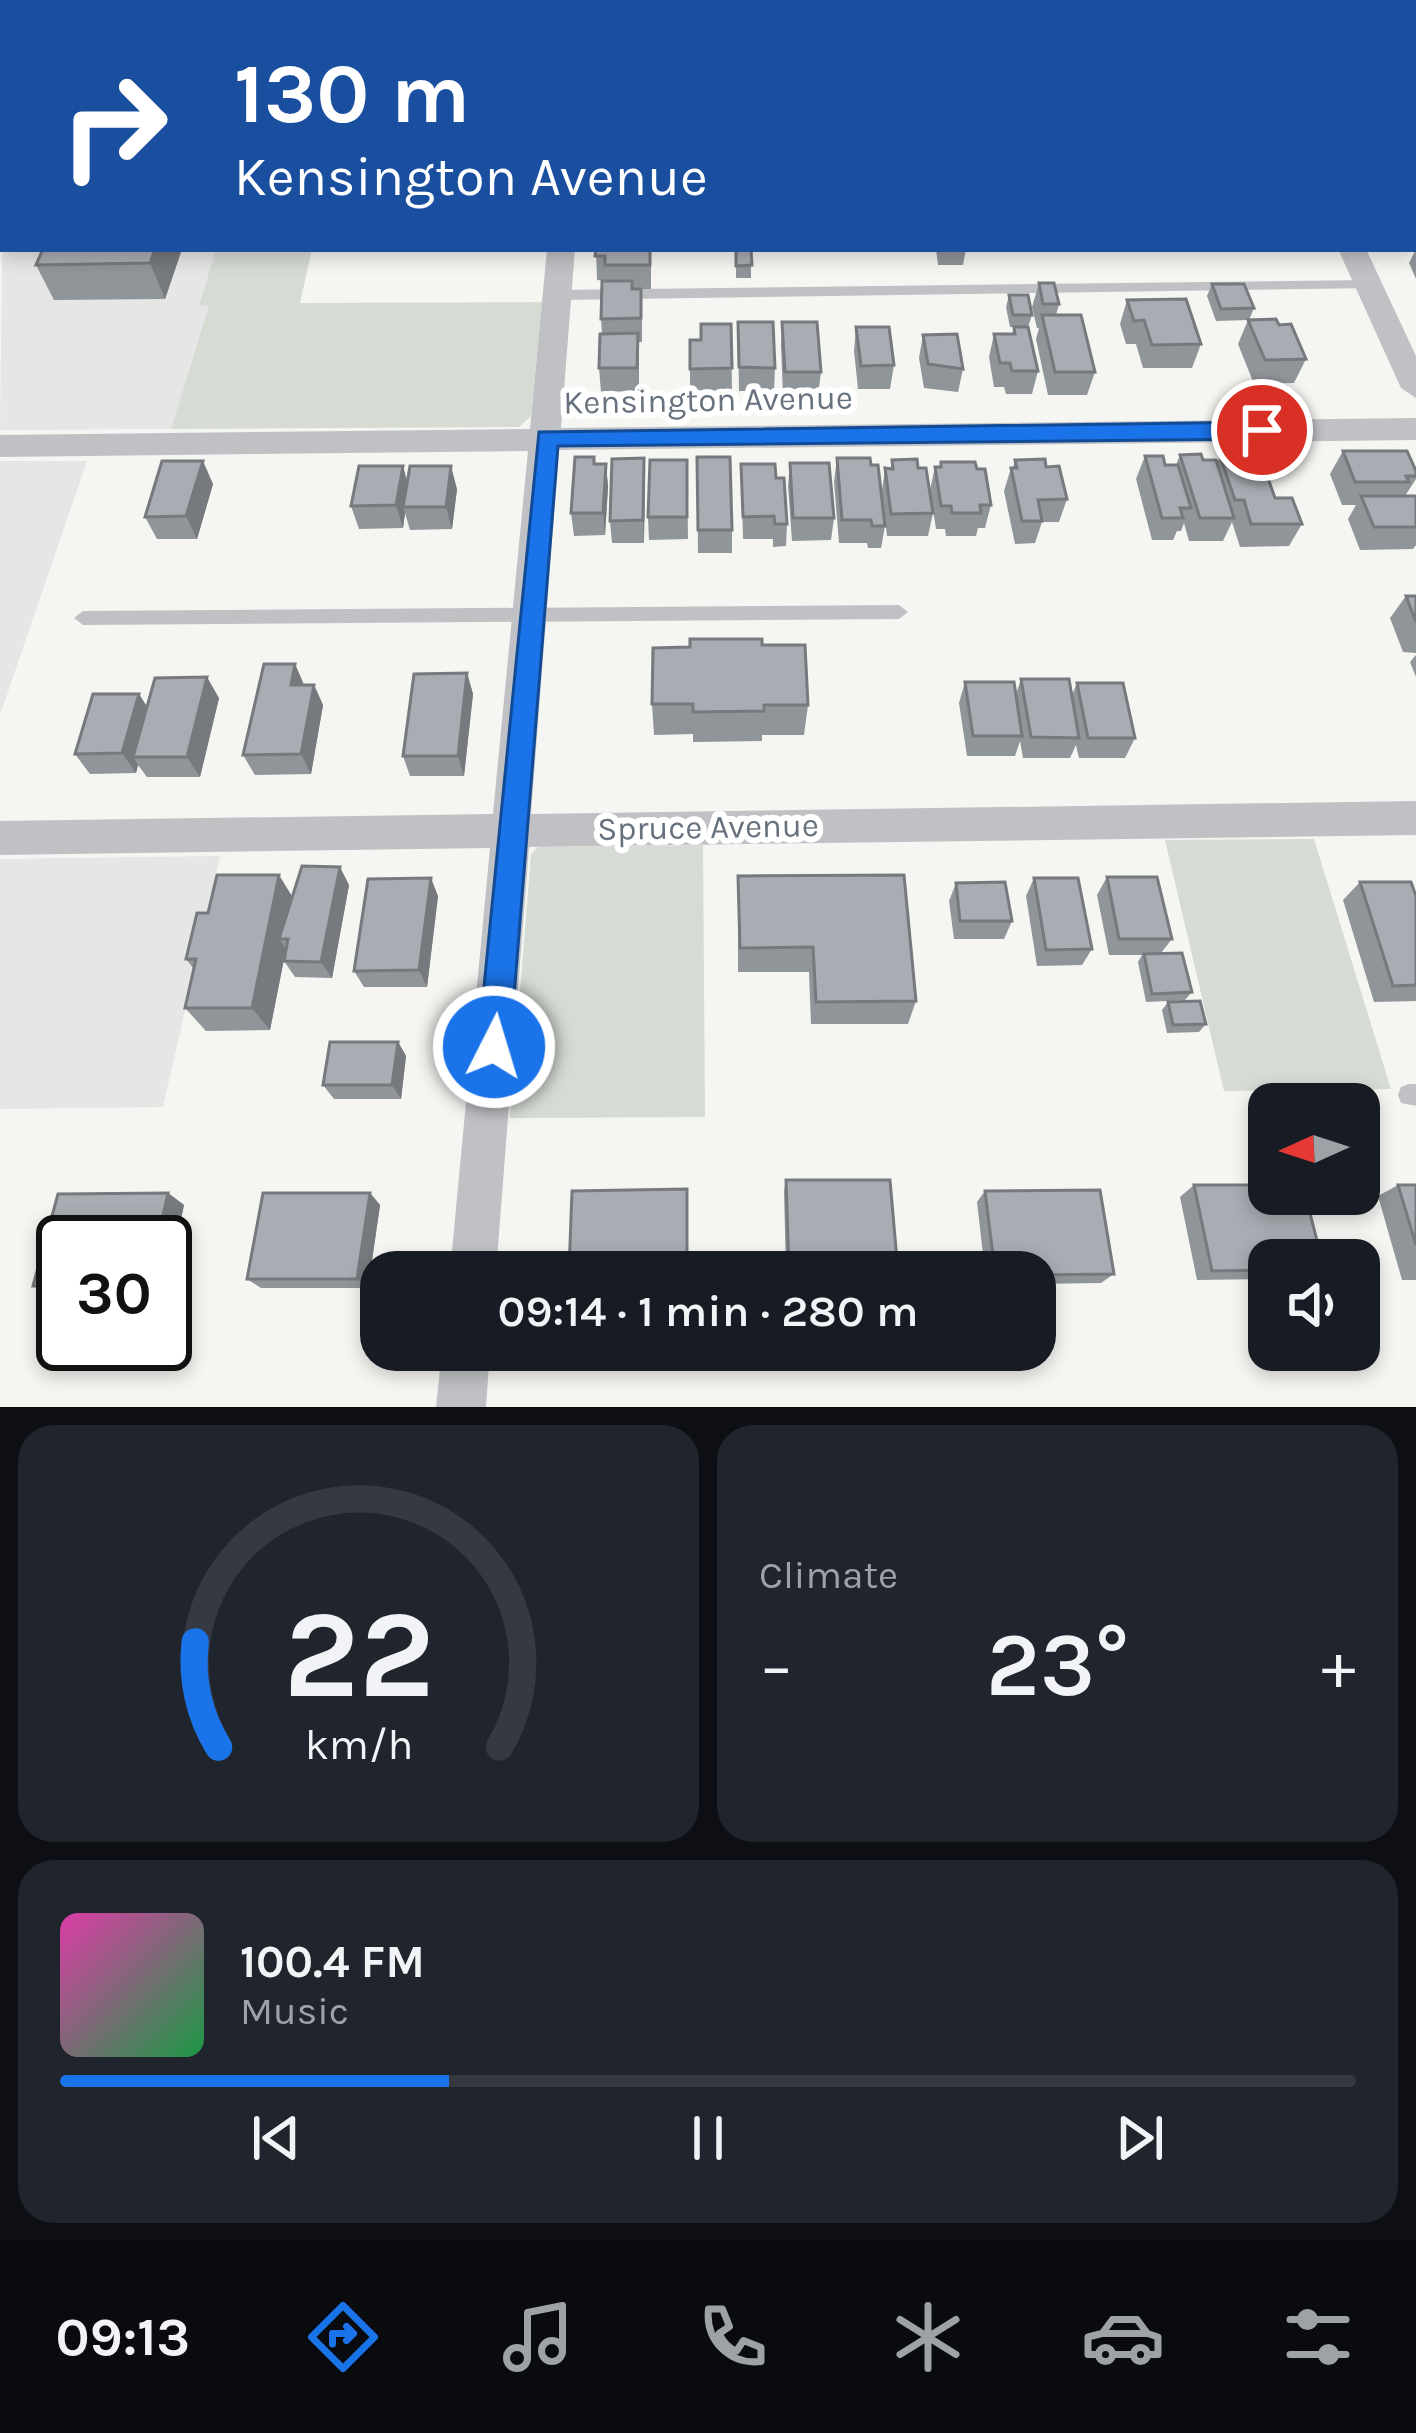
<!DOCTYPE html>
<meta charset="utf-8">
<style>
body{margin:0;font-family:Karla,sans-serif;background:#20242c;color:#f1f3f6;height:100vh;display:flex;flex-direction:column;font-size:45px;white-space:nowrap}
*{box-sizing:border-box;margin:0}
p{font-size:39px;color:#9ea1a6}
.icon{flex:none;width:66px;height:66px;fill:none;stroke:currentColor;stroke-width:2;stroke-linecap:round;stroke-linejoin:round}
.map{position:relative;height:1407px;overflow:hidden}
.side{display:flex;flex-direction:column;gap:18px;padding:18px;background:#0d0f14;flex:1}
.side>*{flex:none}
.guide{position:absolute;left:0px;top:0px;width:1416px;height:252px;box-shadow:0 6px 18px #0003;background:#1a4fa0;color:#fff;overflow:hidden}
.needle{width:78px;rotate:267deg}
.buttons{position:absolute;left:1248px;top:1083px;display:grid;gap:24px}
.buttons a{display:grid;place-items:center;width:132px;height:132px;border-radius:24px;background:#171b24;box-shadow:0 6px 18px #0003;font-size:60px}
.speed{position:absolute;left:36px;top:1215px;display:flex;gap:24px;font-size:60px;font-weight:700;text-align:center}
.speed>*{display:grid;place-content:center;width:156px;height:156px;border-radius:50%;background:#171b24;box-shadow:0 6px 18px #0003;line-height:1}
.speed .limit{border:6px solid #111;border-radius:18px;background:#fff;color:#111}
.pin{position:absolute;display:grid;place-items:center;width:102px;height:102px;color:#fff;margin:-51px;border:6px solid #fff;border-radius:50%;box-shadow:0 3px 12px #0007}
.me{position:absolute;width:132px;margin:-66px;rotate:5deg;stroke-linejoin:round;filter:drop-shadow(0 0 9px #0008)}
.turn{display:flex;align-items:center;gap:42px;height:252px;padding:0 36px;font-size:54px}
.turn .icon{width:156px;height:156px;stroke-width:2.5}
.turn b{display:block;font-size:84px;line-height:102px}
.big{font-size:90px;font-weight:600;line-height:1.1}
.side .card{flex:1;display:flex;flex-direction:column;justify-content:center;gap:18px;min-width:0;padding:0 42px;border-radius:36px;background:#20242c}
.side .dial{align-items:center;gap:0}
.dial svg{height:312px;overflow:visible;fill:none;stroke:#363941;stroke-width:7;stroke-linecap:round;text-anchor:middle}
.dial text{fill:#f1f3f6;stroke:none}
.song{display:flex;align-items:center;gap:36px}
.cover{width:144px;height:144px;border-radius:18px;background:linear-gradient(135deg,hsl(320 70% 55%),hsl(140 70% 35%))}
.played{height:12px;border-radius:6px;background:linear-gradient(90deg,#1a73e8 30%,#363941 30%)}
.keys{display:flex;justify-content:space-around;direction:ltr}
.heat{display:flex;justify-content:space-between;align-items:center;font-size:66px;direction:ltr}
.side .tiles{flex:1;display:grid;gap:18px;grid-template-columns:1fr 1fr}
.card:last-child{grid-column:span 2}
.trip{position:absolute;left:360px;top:1251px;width:696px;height:120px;border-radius:36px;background:#171b24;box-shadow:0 6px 18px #0003;font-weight:600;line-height:120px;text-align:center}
.dock{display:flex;height:192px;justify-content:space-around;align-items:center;background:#090b0e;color:#9ea1a6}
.dock .icon{width:84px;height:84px}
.dock .on{color:#1a73e8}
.dock b{font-size:54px;color:#f1f3f6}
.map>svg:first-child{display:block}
</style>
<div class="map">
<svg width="1416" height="1407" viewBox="0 0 1416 1407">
<rect width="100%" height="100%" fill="#f5f5f2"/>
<path fill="#e5e6e5" d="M3,188V249H216L199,304L210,305L171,429L0,430Z
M0,461H87L0,715Z
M220,856L163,1107L0,1109V859Z"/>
<path fill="#d6dbd4" d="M216,249H312L300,303L542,302L531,416L519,427L171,429L209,306L199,305Z
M1314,839L1391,1089L1224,1091L1165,840Z
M703,845L705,1117L510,1118L531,854L538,847Z"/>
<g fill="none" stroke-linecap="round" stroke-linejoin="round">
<path fill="#bfc1c5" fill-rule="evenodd" d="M0,8H3V29H0Z
M1369,280L1374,282V288L557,300L550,295L557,290Z
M899,605L908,612L899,619L83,625L74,618L83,611Z
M1409,1084H1416V1106L1401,1103L1398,1095L1401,1087Z"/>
<path fill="#bfc1c5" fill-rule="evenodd" d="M569,0H591V3H569Z
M1225,0H1247L1248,3H1226Z
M1413,157H1416V173H1413Z
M0,173H3V189H0Z
M547,249H575L561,428L1416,418V440L559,450L531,814L1416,801V835L529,847L496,1272H450L490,848L0,855V821L493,814L528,451L0,457V435L530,429Z
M1338,249H1366L1416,356V398L1401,388Z
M442,1350H490L486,1407H436Z"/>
</g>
<path fill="#90959a" d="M611,0H645V3H611Z
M1036,0H1073V3H1035Z
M1081,0H1118L1117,3H1080Z
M1119,0H1166L1165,3H1120Z
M1304,0H1416V36L1413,31V3H1306Z
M0,57H3V143L0,137Z
M1413,79H1416V142H1413Z
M1413,177H1416V238H1413Z
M182,249L165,299L54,300L36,265Z
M596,249H651V289H632L642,313V342H639V391L601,392L599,368L602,334L601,319L606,281L597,280Z
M713,249H751V278H736V250Z
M936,249H966L963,265H938Z
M1416,249V279L1409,263Z
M1039,283L1059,304L1056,315L1095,372L1087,395H1048L1036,339L1039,328H1037L1032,307Z
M1212,284L1254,308L1249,320L1279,325L1306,359L1294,383L1254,384L1238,344L1248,320L1216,321L1207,296Z
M1009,295L1032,315L1028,327L1038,371L1032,394H1006L1004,387H994L989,357L994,334H1012L1014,327H1010L1006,307Z
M1127,300L1201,344L1192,368H1143L1136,344H1126L1120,324Z
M738,322L775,368L774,391H739Z
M782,322L821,372L818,395H783L781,346Z
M731,324L732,392H690V340H701Z
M856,327L894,365L890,389H858L854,351Z
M923,335L963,369L958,392L924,388L919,358Z
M1343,451L1416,471V479L1405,496H1416V545L1413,549L1360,550L1348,519L1356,505H1342L1330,474Z
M1180,455L1217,463L1220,456L1275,498L1302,524L1289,546L1240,547L1232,522L1223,541H1189L1184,523L1181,531H1177L1173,540H1152L1136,479L1145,456L1165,465H1176Z
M697,457L732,530V553H698Z
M644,458V543H612L610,521Z
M837,458L885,526L881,548H868L867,543H839L834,482Z
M687,460L688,539L649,540L648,517Z
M892,460L918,468L933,513L928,536H887L882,491L885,468L891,469Z
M1015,460L1046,467L1067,499L1059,522H1042L1035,543L1015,544L1004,491L1011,468H1013Z
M941,462L991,505L985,528H978L976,536H946L945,529H936L930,490L935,467H940Z
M790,463L834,518L831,540L792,541L788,486Z
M595,464H606L608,487L605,535L574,536L571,513Z
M741,464L776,478L787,524L786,546L773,547V539H743Z
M403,466L407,482L457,489L452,529L410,530L405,513L403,528L359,529L351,506Z
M213,484L197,539H157L145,517Z
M1406,596H1416V653L1403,652L1390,618Z
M762,645L808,705L804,735H762V741L693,742V734L654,735L652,704Z
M1416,655V677L1410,662Z
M295,664L304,685H314L323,705L311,774L255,775L243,755Z
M467,673L473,694L464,776H410L403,756Z
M1021,679L1072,695L1077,683L1135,738L1125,758H1079L1076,745L1070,758H1023L1020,741L1015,756H967L959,703L965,682L1016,694Z
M139,694L147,707L219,698L200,777H147L138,765L136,773L90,774L75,754Z
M738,876L916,1001L908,1024H811L809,972H738Z
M1107,877L1172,939L1161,953L1192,992L1185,1000L1146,1002L1138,962L1142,955H1109L1097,895Z
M1034,878L1092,949L1082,965L1037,966L1026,896Z
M1360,882L1416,896V1001L1374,1002L1343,900Z
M956,883L1012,921L1004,939H954L949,901Z
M349,885L332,978L295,977L284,961L286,949L270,1030L206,1031L185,1008L194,969L186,959L208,913Z
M438,896L427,987H364L354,971Z
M1168,1002L1206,1024L1199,1032L1167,1033L1162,1010Z
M398,1042L406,1056L401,1099H334L323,1085Z
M786,1180L898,1272H786L784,1191Z
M1194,1185L1269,1260V1279L1197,1280L1180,1197Z
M1398,1185H1416V1280H1402L1378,1196Z
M985,1191L1114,1274L1101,1283L1035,1284V1272H985L977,1202Z
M168,1193L184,1205L165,1294V1242H63V1295H54L33,1286L58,1194Z
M370,1193L380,1205L368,1288H261L247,1279Z"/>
<path fill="#76797d" d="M155,249H182L165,299L150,263Z
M644,458L645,481L644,543L643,520Z
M203,461L213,484L197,539L186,516Z
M606,464L608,487L605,535L603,513Z
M403,466L409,489L403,507L405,513L403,528L396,505Z
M451,466L457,489L452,529L446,507Z
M295,664L304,685H291Z
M467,673L473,694L464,776L458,756Z
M207,677L219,698L200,777L187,757Z
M314,685L323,705L311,774L301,754Z
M139,694L152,715L133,757L138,765L136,773L122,753Z
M340,867L349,885L332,978L321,962Z
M279,875L295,901L279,939L286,949L270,1030L252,1008Z
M431,878L438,896L427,987L419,970Z
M398,1042L406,1056L401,1099L392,1085Z
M168,1193L184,1205L165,1294V1242H157Z
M370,1193L380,1205L368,1288L357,1279Z"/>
<path fill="#a8adb3" stroke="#76797d" stroke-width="3" d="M0,0H28V3H3V19Z
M294,0H327L326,3H293Z
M350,0H379L378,3H350Z
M396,0H425V3H396Z
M441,0H493V3H441Z
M789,0H818V3H789Z
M863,0H892L893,3H863Z
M916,0H945L946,2H916Z
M1326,0H1354L1355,3H1328Z
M1360,0H1393L1361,3Z
M0,57H3V116H0Z
M1413,79H1416V102L1413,97Z
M1413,177H1416V214H1413Z
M43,249H155L150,263L36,265Z
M596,249H650V265H605V256H595Z
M736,249H751L752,265L736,266Z
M602,281H632V289H641V318L601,319Z
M1039,283H1054L1059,304H1043Z
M1212,284H1244L1254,308L1221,309Z
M1009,295H1028L1032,315H1013Z
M1186,299L1201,344L1152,345L1144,320L1134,321L1127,300Z
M1042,315H1081L1095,372H1055Z
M1276,319L1279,325L1291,324L1306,359L1265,360L1248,320Z
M738,322H773L775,368L739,367Z
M782,322H817L821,372H785Z
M701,324H731L732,368L690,369V340H701Z
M856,327H889L894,365L861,366Z
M1014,327H1028L1038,371H1012L1010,363H1000L994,334H1015Z
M638,333L637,368H599L600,334Z
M957,334L963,369L928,364L923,335Z
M1343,451H1407L1416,471V476H1406L1409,482H1355Z
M1201,454L1203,460H1216L1234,518H1200L1180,455Z
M1145,456H1163L1165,465H1178L1191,508H1180L1183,518H1162Z
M1220,456H1260L1275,498H1292L1302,524H1251L1244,500H1235Z
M575,457H594V464H606L603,513H571Z
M697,457H730L732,530H698Z
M644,458L643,520L610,521L612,459Z
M837,458H870L871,465H878L885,526H872L871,520H842Z
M917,459L918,468H926L933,513L891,514L885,468L893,469L892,460Z
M1045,459L1046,467L1059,466L1067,499L1038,500L1042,521H1022L1011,468H1017L1015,460Z
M650,460H687V517H648Z
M162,461H203L186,516L145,517Z
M941,462H975L977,469H985L991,505H980L981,513H952L951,506H941L935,467H941Z
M790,463H829L834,518H793Z
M741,464H775L776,478H784L787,524H775L774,516L743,517Z
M359,466H403L396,505L351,506Z
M410,466H451L446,507H403Z
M1361,496H1416V527H1374Z
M1406,596H1416V622Z
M690,639H762V645H805L808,705H764V711L693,712V704H652L653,648L690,647Z
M264,664H295L291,685H314L301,754L243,755Z
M467,673L458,756H403L414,674Z
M207,677L187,757H133L155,678Z
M1021,679H1069L1079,738L1031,737Z
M965,682H1014L1022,736H973Z
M1077,683H1123L1135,738H1088Z
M93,694H139L122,753L75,754Z
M302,866L340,867L321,962L284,961L288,939H279Z
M217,875H279L252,1008H185L196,959H186L197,913H208Z
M904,875L916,1001L816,1002L813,947L740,948L738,876Z
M1107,877H1157L1172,939H1119Z
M431,878L419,970L354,971L368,879Z
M1034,878H1078L1092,949L1046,950Z
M1005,882L1012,921H960L956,883Z
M1360,882H1411L1416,896V985L1393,986Z
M1182,953L1192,992L1152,994L1144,954Z
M1200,1001L1206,1024L1173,1025L1168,1002Z
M330,1042H398L392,1085H323Z
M786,1180H890L898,1272H789Z
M1194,1185H1269V1194H1305L1322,1260H1269V1270L1212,1271Z
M1398,1185H1416V1245Z
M687,1189V1272H569L572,1191Z
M1100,1190L1114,1274L1035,1275V1272H995L985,1191Z
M168,1193L157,1242H63V1286H33L58,1194Z
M263,1193H370L357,1279H247Z"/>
<path fill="#1a73e8" stroke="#114b97" stroke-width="3" d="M1262,422L1273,430L1262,439L558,446L510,1047L505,1058L494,1063L482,1058L478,1047L539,432Z"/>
<g text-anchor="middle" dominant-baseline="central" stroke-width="12" stroke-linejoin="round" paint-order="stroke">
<g font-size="33" fill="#68727f" stroke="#fff">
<text transform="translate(708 400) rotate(-1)">Kensington Avenue</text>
<text transform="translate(708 827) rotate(-1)">Spruce Avenue</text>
</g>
</g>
</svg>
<div class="buttons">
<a><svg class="needle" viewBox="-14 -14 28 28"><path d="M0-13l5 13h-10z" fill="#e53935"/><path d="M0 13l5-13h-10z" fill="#9ea1a6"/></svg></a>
<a><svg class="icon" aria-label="sound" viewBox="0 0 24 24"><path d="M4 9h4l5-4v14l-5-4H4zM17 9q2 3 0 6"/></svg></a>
</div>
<div class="speed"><div class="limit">30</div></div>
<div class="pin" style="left:1262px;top:430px;background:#d93025"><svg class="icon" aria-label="arrive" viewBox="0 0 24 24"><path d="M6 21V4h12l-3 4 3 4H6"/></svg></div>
<svg class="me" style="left:494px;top:1047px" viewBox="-20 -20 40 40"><circle r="17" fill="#1a73e8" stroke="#fff" stroke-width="3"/><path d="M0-11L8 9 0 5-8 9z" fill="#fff"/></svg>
<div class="trip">09:14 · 1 min · 280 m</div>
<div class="guide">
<div class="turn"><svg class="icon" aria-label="right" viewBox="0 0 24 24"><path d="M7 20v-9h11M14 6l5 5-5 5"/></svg><div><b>130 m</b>Kensington Avenue</div></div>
</div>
</div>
<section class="side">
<div class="tiles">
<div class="card dial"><svg viewBox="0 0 100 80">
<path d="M14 69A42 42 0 1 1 86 69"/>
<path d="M14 69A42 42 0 0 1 8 42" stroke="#1a73e8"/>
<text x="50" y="56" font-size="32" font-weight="700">22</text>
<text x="50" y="72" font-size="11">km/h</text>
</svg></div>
<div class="card"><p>Climate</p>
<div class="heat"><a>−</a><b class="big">23°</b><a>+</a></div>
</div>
<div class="card">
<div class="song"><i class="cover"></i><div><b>100.4 FM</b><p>Music</p></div></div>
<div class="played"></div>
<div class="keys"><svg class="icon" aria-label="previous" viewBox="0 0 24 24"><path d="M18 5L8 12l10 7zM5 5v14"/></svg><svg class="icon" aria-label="pause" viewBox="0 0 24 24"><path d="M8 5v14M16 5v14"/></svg><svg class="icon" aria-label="next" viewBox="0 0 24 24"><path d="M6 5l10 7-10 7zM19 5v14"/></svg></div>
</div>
</div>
</section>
<nav class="dock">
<b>09:13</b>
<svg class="icon on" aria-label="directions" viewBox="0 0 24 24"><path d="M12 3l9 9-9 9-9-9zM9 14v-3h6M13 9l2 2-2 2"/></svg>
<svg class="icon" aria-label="music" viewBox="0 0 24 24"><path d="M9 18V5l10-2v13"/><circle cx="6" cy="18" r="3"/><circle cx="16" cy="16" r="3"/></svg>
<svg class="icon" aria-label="phone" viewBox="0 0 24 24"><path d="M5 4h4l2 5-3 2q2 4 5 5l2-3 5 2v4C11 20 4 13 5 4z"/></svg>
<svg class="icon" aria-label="climate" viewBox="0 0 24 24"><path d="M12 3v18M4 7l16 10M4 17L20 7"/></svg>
<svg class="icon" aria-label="car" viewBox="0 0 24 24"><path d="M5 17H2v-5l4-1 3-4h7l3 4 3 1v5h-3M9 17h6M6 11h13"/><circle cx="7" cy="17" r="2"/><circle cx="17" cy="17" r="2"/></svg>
<svg class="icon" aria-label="filters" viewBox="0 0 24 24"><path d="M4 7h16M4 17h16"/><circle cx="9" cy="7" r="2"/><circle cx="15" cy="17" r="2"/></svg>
</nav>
